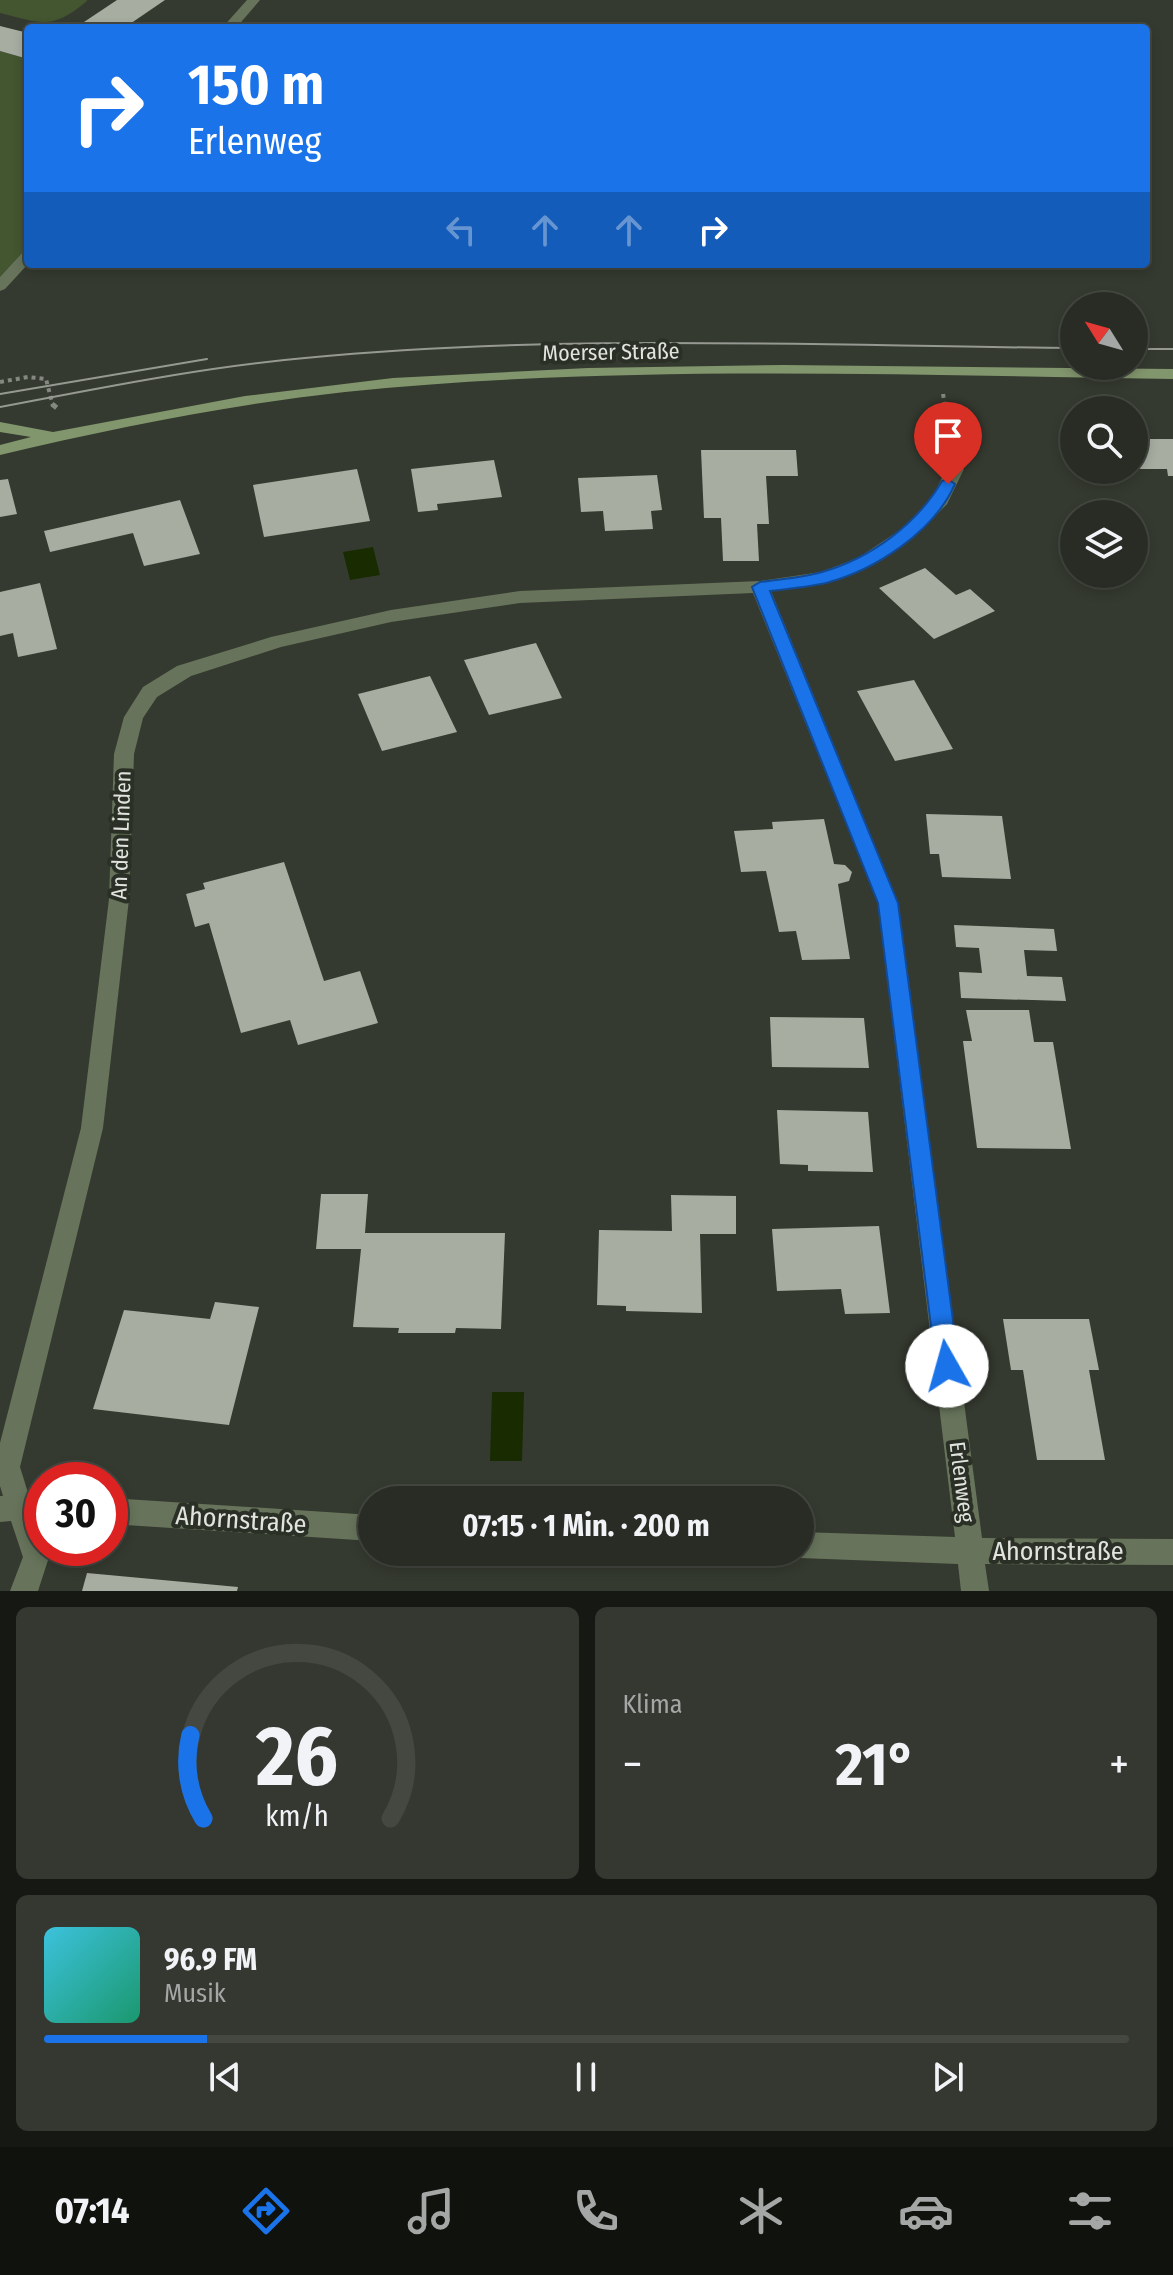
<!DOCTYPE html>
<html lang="de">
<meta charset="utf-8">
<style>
body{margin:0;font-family:"Fira Sans Condensed",sans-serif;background:#343831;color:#f1f3f6;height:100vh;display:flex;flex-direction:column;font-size:30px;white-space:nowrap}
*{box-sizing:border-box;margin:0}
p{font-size:26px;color:#a5a7a6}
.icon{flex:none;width:44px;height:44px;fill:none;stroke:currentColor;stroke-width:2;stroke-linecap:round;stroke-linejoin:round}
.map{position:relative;height:1591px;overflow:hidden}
.side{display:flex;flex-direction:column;gap:16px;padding:16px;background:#161814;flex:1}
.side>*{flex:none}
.top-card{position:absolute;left:24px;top:24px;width:1126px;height:244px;border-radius:8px;box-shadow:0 4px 12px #0003,0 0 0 2px #444841;background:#1a73e8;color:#fff;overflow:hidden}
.needle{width:52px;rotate:307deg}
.controls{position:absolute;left:1060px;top:292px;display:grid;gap:16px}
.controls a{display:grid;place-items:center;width:88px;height:88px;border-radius:50%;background:#282c24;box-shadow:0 4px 12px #0003,0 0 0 2px #444841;font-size:40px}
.speed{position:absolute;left:24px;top:1462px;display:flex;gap:16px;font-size:40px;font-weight:700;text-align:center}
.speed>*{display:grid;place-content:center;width:104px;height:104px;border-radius:50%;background:#282c24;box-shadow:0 4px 12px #0003,0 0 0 2px #444841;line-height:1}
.speed .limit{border:12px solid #d22;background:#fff;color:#111}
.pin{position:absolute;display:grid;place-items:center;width:68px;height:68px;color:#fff;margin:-82px -34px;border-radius:50% 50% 50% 0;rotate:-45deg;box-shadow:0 0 8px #0007}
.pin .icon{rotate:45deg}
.me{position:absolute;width:88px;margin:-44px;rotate:353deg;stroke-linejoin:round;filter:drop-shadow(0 0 6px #0008)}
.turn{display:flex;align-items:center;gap:28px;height:168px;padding:0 32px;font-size:36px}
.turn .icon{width:104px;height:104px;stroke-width:2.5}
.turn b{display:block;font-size:56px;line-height:68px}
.lanes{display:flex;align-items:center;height:76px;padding:0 32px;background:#0003;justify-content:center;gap:40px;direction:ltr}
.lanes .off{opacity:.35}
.big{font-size:60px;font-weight:700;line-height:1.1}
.side .card{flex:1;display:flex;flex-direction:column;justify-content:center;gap:12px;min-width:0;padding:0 28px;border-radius:12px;background:#343831}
.side .dial{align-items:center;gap:0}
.dial svg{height:208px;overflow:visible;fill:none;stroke:#444841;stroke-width:7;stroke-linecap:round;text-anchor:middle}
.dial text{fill:#f1f3f6;stroke:none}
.song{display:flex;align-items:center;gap:24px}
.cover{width:96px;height:96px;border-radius:12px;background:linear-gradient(135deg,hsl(190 70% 55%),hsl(160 70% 35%))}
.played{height:8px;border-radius:4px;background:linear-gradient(90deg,#1a73e8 15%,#444841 15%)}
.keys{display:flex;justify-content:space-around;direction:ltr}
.heat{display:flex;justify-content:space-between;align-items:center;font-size:44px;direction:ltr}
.side .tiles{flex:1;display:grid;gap:16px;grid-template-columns:1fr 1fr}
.card:last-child{grid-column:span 2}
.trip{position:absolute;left:358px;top:1486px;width:456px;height:80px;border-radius:40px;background:#282c24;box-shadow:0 4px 12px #0003,0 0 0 2px #444841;font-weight:700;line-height:80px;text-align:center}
.menu{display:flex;height:128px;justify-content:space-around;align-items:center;background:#10120e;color:#a5a7a6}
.menu .icon{width:56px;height:56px}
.menu .current{color:#1a73e8}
.menu b{font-size:36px;color:#f1f3f6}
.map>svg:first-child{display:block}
</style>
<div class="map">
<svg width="1173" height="1591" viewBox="0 0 1173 1591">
<rect width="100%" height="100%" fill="#353a30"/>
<path fill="#43562f" d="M0,0H87V1C51,31 42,23 0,13Z
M0,51L28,59V247L0,277Z"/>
<path fill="#192b00" d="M373,547L380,575L350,580L343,552Z
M492,1392H524L522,1461H490Z"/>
<path fill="#a7ada1" d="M165,0L124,28H75L117,0Z
M0,26L28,33V59L0,51Z
M1134,439H1173V476H1168L1167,469H1134Z
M701,450H796L798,476H766L769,524H757L759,561H723L721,518H704Z
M494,460L502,497L437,504L438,510L418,512L411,469Z
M357,469L370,521L264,537L253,485Z
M657,475L662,510L651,511L653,529L605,531L603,511L581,512L578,478Z
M8,479L17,514L0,517V480Z
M180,500L200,554L144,566L133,533L50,552L44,531Z
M925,568L956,595L970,589L995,611L934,639L879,588Z
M40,583L57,649L18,657L13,633L0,636V592Z
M536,643L562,698L489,715L464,660Z
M430,676L457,732L382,751L358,694Z
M914,680L953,749L895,761L857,691Z
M926,814L1002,816L1011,879L942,877L939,854H930Z
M824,819L834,864L845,865L852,872L849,881L838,884L850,959L802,960L796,931L779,932L766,871L741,872L734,831L773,829L772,822Z
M284,862L324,981L360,971L378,1023L298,1045L290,1020L241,1033L209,923L195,927L186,894L205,889L203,883Z
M954,925L1054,929L1057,951L1024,950L1027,976L1062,977L1066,1001L961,998L959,972L982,973L979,948L956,947Z
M966,1010H1029L1034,1042H1053L1071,1149L977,1148L963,1041H972Z
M770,1017L864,1018L869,1068L772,1067Z
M777,1110L868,1112L873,1172L808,1171V1165L780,1164Z
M321,1194H368L365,1233H505L501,1329L456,1328L455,1333H398L399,1328L353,1327L361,1249H316Z
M671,1195L736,1196V1234H700L702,1313L626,1311V1306L597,1305L599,1230L672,1231Z
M879,1226L890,1313L845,1314L841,1289L777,1291L772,1229Z
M215,1302L259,1307L229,1425L93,1409L124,1310L210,1319Z
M1003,1319H1089L1099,1370H1089L1105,1460H1037L1023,1370H1011Z
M87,1573L238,1587L237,1591H82Z"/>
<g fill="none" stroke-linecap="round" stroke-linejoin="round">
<path stroke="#848880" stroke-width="4" stroke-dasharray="4 4" stroke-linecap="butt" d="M0,382L28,377L46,379L53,406
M943,394L945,406"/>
<path stroke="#848880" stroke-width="5" stroke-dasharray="6 6" stroke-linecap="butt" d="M52,404L57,408
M945,404L951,448"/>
<path fill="#67745b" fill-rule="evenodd" d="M247,0H260L236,28H222Z
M28,250V264L5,289L0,291V277L23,252Z
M955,464L964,469L947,504L915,536L870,566L824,584L771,591L898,903L982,1538L1173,1539V1565L985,1564L989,1591H961L958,1564L800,1558L791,1554L790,1552H800V1532L955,1537L878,903L753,593L520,603L391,622L281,647L191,676L157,697L143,718L134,754L129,899L103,1128L20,1467L29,1496L42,1495V1521H38L42,1548H46L49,1557L38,1591H10L23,1557L11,1521L0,1522V1496H3L0,1486V1443L81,1128L109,899L114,754L124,717L143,687L177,666L271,637L391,610L520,591L760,581L821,572L858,558L903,528L933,497L946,469Z
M110,1498L372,1515V1541L110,1524Z"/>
<path fill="#82966d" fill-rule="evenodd" d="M783,365L1173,369V379C898,375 619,364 345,392C228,405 114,428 0,455V445L31,437L0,432V422L53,432L245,396L393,378L588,368Z"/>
<path stroke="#959991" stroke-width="2" d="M1134,349H1173
M0,394L207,359
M0,407C101,388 202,367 305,358C560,333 818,346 1074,348"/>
</g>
<path fill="#1a73e8" stroke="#114b97" stroke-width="2" d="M948,479L955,484C934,532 875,570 826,583C808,587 788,589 770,591L898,903L959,1366L955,1373L947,1376L939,1373L936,1366L878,903L752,587L760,582C780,579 802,578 822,572C871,558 917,524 942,481Z"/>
<g text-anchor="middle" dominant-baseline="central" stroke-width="8" stroke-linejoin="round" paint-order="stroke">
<g font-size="22" fill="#e1e4de" stroke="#2b3026">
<text transform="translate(611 352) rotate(-1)">Moerser Straße</text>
<text transform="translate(121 835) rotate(-88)">An den Linden</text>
<text transform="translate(962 1482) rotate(83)">Erlenweg</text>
</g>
<g font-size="26" fill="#e1e4de" stroke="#2b3026">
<text transform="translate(241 1520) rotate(4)">Ahornstraße</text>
<text x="1058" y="1551">Ahornstraße</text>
</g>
</g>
</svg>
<div class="controls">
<a><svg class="needle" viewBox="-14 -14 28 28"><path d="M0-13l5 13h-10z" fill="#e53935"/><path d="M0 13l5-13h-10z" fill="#a5a7a6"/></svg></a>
<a><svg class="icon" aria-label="search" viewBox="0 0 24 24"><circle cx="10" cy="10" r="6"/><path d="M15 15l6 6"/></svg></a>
<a><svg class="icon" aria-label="layers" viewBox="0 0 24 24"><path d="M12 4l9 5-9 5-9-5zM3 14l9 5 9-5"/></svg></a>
</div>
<div class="speed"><div class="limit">30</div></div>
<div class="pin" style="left:948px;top:484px;background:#d93025"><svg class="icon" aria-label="arrive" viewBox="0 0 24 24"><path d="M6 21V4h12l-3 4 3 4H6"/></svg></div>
<svg class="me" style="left:947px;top:1366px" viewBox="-20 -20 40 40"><circle r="19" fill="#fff"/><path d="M0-13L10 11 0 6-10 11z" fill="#1a73e8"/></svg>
<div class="trip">07:15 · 1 Min. · 200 m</div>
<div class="top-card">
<div class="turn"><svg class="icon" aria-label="right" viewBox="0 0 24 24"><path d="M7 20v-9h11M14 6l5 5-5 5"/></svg><div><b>150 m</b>Erlenweg</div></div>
<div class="lanes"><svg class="icon off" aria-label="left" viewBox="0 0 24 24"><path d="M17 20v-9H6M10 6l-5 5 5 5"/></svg><svg class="icon off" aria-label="ahead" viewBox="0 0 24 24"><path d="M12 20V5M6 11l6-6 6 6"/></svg><svg class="icon off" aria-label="ahead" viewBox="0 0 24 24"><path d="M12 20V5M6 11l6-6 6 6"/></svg><svg class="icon" aria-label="right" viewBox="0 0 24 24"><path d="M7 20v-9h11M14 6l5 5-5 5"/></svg></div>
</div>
</div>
<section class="side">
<div class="tiles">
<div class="card dial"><svg viewBox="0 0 100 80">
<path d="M14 69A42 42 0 1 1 86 69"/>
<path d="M14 69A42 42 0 0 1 9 37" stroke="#1a73e8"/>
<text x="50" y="56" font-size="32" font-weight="700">26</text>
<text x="50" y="72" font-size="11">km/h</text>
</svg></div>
<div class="card"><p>Klima</p>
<div class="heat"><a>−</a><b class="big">21°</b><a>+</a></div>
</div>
<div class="card">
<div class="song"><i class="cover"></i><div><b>96.9 FM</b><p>Musik</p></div></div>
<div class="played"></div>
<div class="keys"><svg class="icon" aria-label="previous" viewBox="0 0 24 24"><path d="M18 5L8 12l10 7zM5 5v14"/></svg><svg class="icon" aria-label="pause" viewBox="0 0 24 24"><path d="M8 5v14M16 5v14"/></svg><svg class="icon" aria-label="next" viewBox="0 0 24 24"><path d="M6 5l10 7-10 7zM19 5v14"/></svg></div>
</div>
</div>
</section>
<nav class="menu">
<b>07:14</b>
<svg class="icon current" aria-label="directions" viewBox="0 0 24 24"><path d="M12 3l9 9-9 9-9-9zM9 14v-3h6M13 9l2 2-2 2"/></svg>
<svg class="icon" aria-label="music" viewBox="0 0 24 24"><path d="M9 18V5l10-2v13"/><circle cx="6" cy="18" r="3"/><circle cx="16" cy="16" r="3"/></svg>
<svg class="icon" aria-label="phone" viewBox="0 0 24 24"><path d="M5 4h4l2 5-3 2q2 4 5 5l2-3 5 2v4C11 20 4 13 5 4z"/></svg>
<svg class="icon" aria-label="climate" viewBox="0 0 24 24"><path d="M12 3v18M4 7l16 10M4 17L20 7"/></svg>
<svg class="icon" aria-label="car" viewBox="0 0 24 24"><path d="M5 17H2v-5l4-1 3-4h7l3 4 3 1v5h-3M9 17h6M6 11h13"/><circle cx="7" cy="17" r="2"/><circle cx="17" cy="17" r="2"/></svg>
<svg class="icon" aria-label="filters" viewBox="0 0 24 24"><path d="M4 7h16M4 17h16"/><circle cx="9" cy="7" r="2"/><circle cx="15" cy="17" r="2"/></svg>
</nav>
